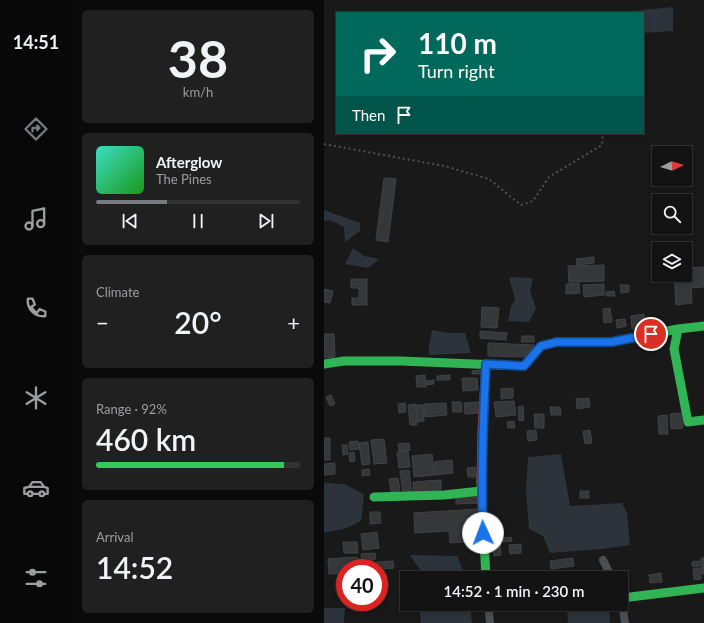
<!DOCTYPE html>
<meta charset="utf-8">
<style>
body{margin:0;font-family:Lato,sans-serif;background:#202021;color:#f1f3f6;height:100vh;display:flex;flex-direction:column;font-size:15px;white-space:nowrap}
*{box-sizing:border-box;margin:0}
p{font-size:13px;color:#9d9ea0}
.icon{flex:none;width:22px;height:22px;fill:none;stroke:currentColor;stroke-width:2;stroke-linecap:round;stroke-linejoin:round}
.map{position:relative;flex:1;overflow:hidden}
.drawer{display:flex;flex-direction:column;gap:10px;padding:10px;background:#0a0a0a;width:252px}
.drawer>*{flex:none}
.banner{position:absolute;left:12px;top:12px;width:308px;height:122px;border-radius:0px;box-shadow:0 2px 6px #0003,0 0 0 1px #323233;background:#00695c;color:#fff;overflow:hidden}
.needle{width:26px;rotate:85deg}
.tools{position:absolute;left:328px;top:146px;display:grid;gap:8px}
.tools a{display:grid;place-items:center;width:40px;height:40px;border-radius:0px;background:#131313;box-shadow:0 2px 6px #0003,0 0 0 1px #323233;font-size:20px}
.speed{position:absolute;left:12px;top:559px;display:flex;gap:8px;font-size:20px;font-weight:700;text-align:center}
.speed>*{display:grid;place-content:center;width:52px;height:52px;border-radius:50%;background:#131313;box-shadow:0 2px 6px #0003,0 0 0 1px #323233;line-height:1}
.speed .limit{border:6px solid #d22;background:#fff;color:#111}
.pin{position:absolute;display:grid;place-items:center;width:34px;height:34px;color:#fff;margin:-17px;border:2px solid #fff;border-radius:50%;box-shadow:0 1px 4px #0007}
.me{position:absolute;width:44px;margin:-22px;rotate:358deg;stroke-linejoin:round;filter:drop-shadow(0 0 3px #0008)}
.turn{display:flex;align-items:center;gap:14px;height:84px;padding:0 16px;font-size:18px}
.turn .icon{width:52px;height:52px;stroke-width:2.5}
.turn b{display:block;font-size:28px;line-height:34px}
.then{display:flex;align-items:center;height:38px;padding:0 16px;background:#0003;gap:8px;font-size:15px}
.big{font-size:30px;font-weight:600;line-height:1.1}
.drawer .card{flex:1;display:flex;flex-direction:column;justify-content:center;gap:6px;min-width:0;padding:0 14px;border-radius:6px;background:#202021}
.drawer .dial{align-items:center;gap:0}
.dial b{font-size:52px;line-height:1}
.song{display:flex;align-items:center;gap:12px}
.cover{width:48px;height:48px;border-radius:6px;background:linear-gradient(135deg,hsl(170 70% 55%),hsl(120 70% 35%))}
.played{height:4px;border-radius:2px;background:linear-gradient(90deg,#777a81 35%,#323233 35%)}
.keys{display:flex;justify-content:space-around;direction:ltr}
.heat{display:flex;justify-content:space-between;align-items:center;font-size:22px;direction:ltr}
.charge{height:6px;border-radius:3px;background:linear-gradient(90deg,#34c759 92%,#323233 0)}
.trip{position:absolute;left:76px;top:571px;width:228px;height:40px;border-radius:0px;background:#131313;box-shadow:0 2px 6px #0003,0 0 0 1px #323233;font-weight:600;line-height:40px;text-align:center}
main{display:flex;flex:1;min-height:0}
.menu{display:flex;flex-direction:column;width:72px;justify-content:space-around;align-items:center;background:#080808;color:#9d9ea0}
.menu .icon{width:28px;height:28px}
.menu .selected{color:#777a81}
.menu b{font-size:18px;color:#f1f3f6}
.map>svg:first-child{display:block}
</style>
<main>
<nav class="menu">
<b>14:51</b>
<svg class="icon selected" aria-label="directions" viewBox="0 0 24 24"><path d="M12 3l9 9-9 9-9-9zM9 14v-3h6M13 9l2 2-2 2"/></svg>
<svg class="icon" aria-label="music" viewBox="0 0 24 24"><path d="M9 18V5l10-2v13"/><circle cx="6" cy="18" r="3"/><circle cx="16" cy="16" r="3"/></svg>
<svg class="icon" aria-label="phone" viewBox="0 0 24 24"><path d="M5 4h4l2 5-3 2q2 4 5 5l2-3 5 2v4C11 20 4 13 5 4z"/></svg>
<svg class="icon" aria-label="climate" viewBox="0 0 24 24"><path d="M12 3v18M4 7l16 10M4 17L20 7"/></svg>
<svg class="icon" aria-label="car" viewBox="0 0 24 24"><path d="M5 17H2v-5l4-1 3-4h7l3 4 3 1v5h-3M9 17h6M6 11h13"/><circle cx="7" cy="17" r="2"/><circle cx="17" cy="17" r="2"/></svg>
<svg class="icon" aria-label="filters" viewBox="0 0 24 24"><path d="M4 7h16M4 17h16"/><circle cx="9" cy="7" r="2"/><circle cx="15" cy="17" r="2"/></svg>
</nav>
<section class="drawer">
<div class="card dial"><b>38</b><p>km/h</p></div>
<div class="card">
<div class="song"><i class="cover"></i><div><b>Afterglow</b><p>The Pines</p></div></div>
<div class="played"></div>
<div class="keys"><svg class="icon" aria-label="previous" viewBox="0 0 24 24"><path d="M18 5L8 12l10 7zM5 5v14"/></svg><svg class="icon" aria-label="pause" viewBox="0 0 24 24"><path d="M8 5v14M16 5v14"/></svg><svg class="icon" aria-label="next" viewBox="0 0 24 24"><path d="M6 5l10 7-10 7zM19 5v14"/></svg></div>
</div>
<div class="card"><p>Climate</p>
<div class="heat"><a>−</a><b class="big">20°</b><a>+</a></div>
</div>
<div class="card"><p>Range · 92%</p><b class="big">460 km</b><div class="charge"></div></div>
<div class="card"><p>Arrival</p><b class="big">14:52</b></div>
</section>
<div class="map">
<svg width="380" height="623" viewBox="0 0 380 623">
<rect width="100%" height="100%" fill="#191919"/>
<path fill="#2c333a" d="M349,7V31L319,33V13H309V11Z
M0,210L36,223V231L21,242L20,227L6,220L0,221Z
M29,248L40,256L55,259L44,268L21,264Z
M185,277L209,278L206,291L212,308L205,322L184,321L187,306L191,300Z
M108,330L124,333H141L147,353L105,355V345Z
M237,454L246,506L298,503L303,513L306,545L278,549L226,553L219,536L205,529L202,491L204,457Z
M0,483L20,484L40,494L37,521L23,528L0,533Z
M86,555L133,556L142,577L124,578L119,575L99,574Z
M95,604H146L148,623H97Z
M285,607L286,623H244L243,610Z
M0,608H21L20,623H0Z"/>
<path fill="#363739" stroke="#414245" d="M60,178L72,179L64,242L52,240Z
M270,257V263L253,265L252,259Z
M280,265V281L245,282L244,266Z
M380,267V287L367,288L368,303L352,305L350,275H361V268Z
M27,279H43V305H28V298H35V288H27Z
M255,283L256,293L242,294V284Z
M280,284V295L260,297L259,285Z
M296,285H305V292L297,293Z
M0,289L9,291L6,303L0,302Z
M290,291L291,296H282V292Z
M158,307L175,308L173,328L157,327Z
M286,308L288,322L280,323L279,309Z
M320,314L322,328L308,329L307,316Z
M301,319L302,326L293,328L292,320Z
M156,331L183,333L182,340L156,338Z
M0,334H10L11,357L0,358Z
M198,336H210V342H197Z
M164,343L210,345L202,357L164,356Z
M156,370L157,374H148V371Z
M101,375L102,387H93L92,376Z
M126,375V380H113V376Z
M138,378H153L154,390L139,391Z
M110,380V384L102,385V381Z
M189,388V398L177,399V389Z
M7,395L11,404L6,406L2,397Z
M265,398L266,407L253,409L252,399Z
M190,401L192,415L172,417L170,402Z
M128,402H137L138,412H129Z
M155,402L156,413L141,414L140,403Z
M81,403L82,412L75,413L74,404Z
M122,403L123,415L101,417L100,404Z
M92,404L93,425H86L84,405Z
M92,405H99L100,421L94,422Z
M199,406L200,420L195,421L194,407Z
M226,407H236L237,415H227Z
M357,413L359,428L347,429L346,414Z
M210,414H220V428H211Z
M343,415L344,434H335L334,416Z
M190,421L191,428H184L183,422Z
M212,430L213,440L204,441L203,431Z
M266,430L268,443L261,444L259,431Z
M0,438H6V460H0Z
M60,439L63,463L50,464L47,440Z
M34,441L35,449L26,450L25,442Z
M44,442L46,464L38,465L35,443Z
M85,443L86,450L75,451L74,444Z
M18,445H23L24,454L19,455Z
M84,451L86,467L75,468L73,452Z
M30,452L31,461L26,462L25,453Z
M108,454L110,475L90,477L88,456Z
M128,460L129,473L111,475L110,462Z
M11,463V474L0,475V464Z
M151,467L152,477H144L143,468Z
M45,469L46,475L38,476V470Z
M85,470L88,493L79,494L76,471Z
M74,478L76,491L67,492L65,479Z
M117,480V491L90,493L89,482Z
M256,491H265V498H256Z
M156,494V503L132,504V495Z
M155,509L157,541L126,543L125,531L91,533L90,513Z
M46,512H56L57,523L46,524Z
M53,532L55,548L39,550L37,534Z
M187,537L188,541L179,542V538Z
M19,542H33L34,553H20Z
M168,542H176L177,555L170,556Z
M197,544V553L186,554L185,545Z
M51,553L52,559L38,560L37,554Z
M33,557L34,568H21V573L5,574L4,559Z
M249,558L250,566L227,569L226,561Z
M377,558H380V574H378Z
M69,561L70,568L55,569V568H42L41,563Z
M376,561V566H368V562Z
M369,568H376L377,579L370,580Z
M337,573L338,582L326,583L325,575Z"/>
<g fill="none" stroke-linecap="round" stroke-linejoin="round">
<path stroke="#4f5053" stroke-width="2" stroke-dasharray="2 3" stroke-linecap="butt" d="M0,144L120,166L165,179L197,205L209,201L225,177L278,145L279,133"/>
<path stroke="#4d4e51" stroke-width="8" d="M279,560L288,578
M297,596L301,623
M164,604L166,623"/>
<path stroke="#30b455" stroke-width="9" d="M354,329L350,349L364,422L380,420
M0,364L20,361H77L200,366L217,346L233,342H288L354,329L380,326
M157,481L162,578
M50,497L120,495L157,491
M298,598L380,588"/>
<path stroke="#e5322d" stroke-width="9" d="M157,481L158,431L162,364"/>
</g>
<g fill="none" stroke-linecap="round" stroke-linejoin="round">
<defs>
<path id="route" d="M159,533C157,477 159,421 162,364L200,366L217,346L233,342H288L327,334"/>
</defs>
<use href="#route" stroke="#114b97" stroke-width="10"/>
<use href="#route" stroke="#1a73e8" stroke-width="7"/>
</g>
</svg>
<div class="tools">
<a><svg class="needle" viewBox="-14 -14 28 28"><path d="M0-13l5 13h-10z" fill="#e53935"/><path d="M0 13l5-13h-10z" fill="#9d9ea0"/></svg></a>
<a><svg class="icon" aria-label="search" viewBox="0 0 24 24"><circle cx="10" cy="10" r="6"/><path d="M15 15l6 6"/></svg></a>
<a><svg class="icon" aria-label="layers" viewBox="0 0 24 24"><path d="M12 4l9 5-9 5-9-5zM3 14l9 5 9-5"/></svg></a>
</div>
<div class="speed"><div class="limit">40</div></div>
<div class="pin" style="left:327px;top:334px;background:#d93025"><svg class="icon" aria-label="arrive" viewBox="0 0 24 24"><path d="M6 21V4h12l-3 4 3 4H6"/></svg></div>
<svg class="me" style="left:159px;top:533px" viewBox="-20 -20 40 40"><circle r="19" fill="#fff"/><path d="M0-13L10 11 0 6-10 11z" fill="#1a73e8"/></svg>
<div class="trip">14:52 · 1 min · 230 m</div>
<div class="banner">
<div class="turn"><svg class="icon" aria-label="right" viewBox="0 0 24 24"><path d="M7 20v-9h11M14 6l5 5-5 5"/></svg><div><b>110 m</b>Turn right</div></div>
<div class="then">Then<svg class="icon" aria-label="arrive" viewBox="0 0 24 24"><path d="M6 21V4h12l-3 4 3 4H6"/></svg></div>
</div>
</div>
</main>
